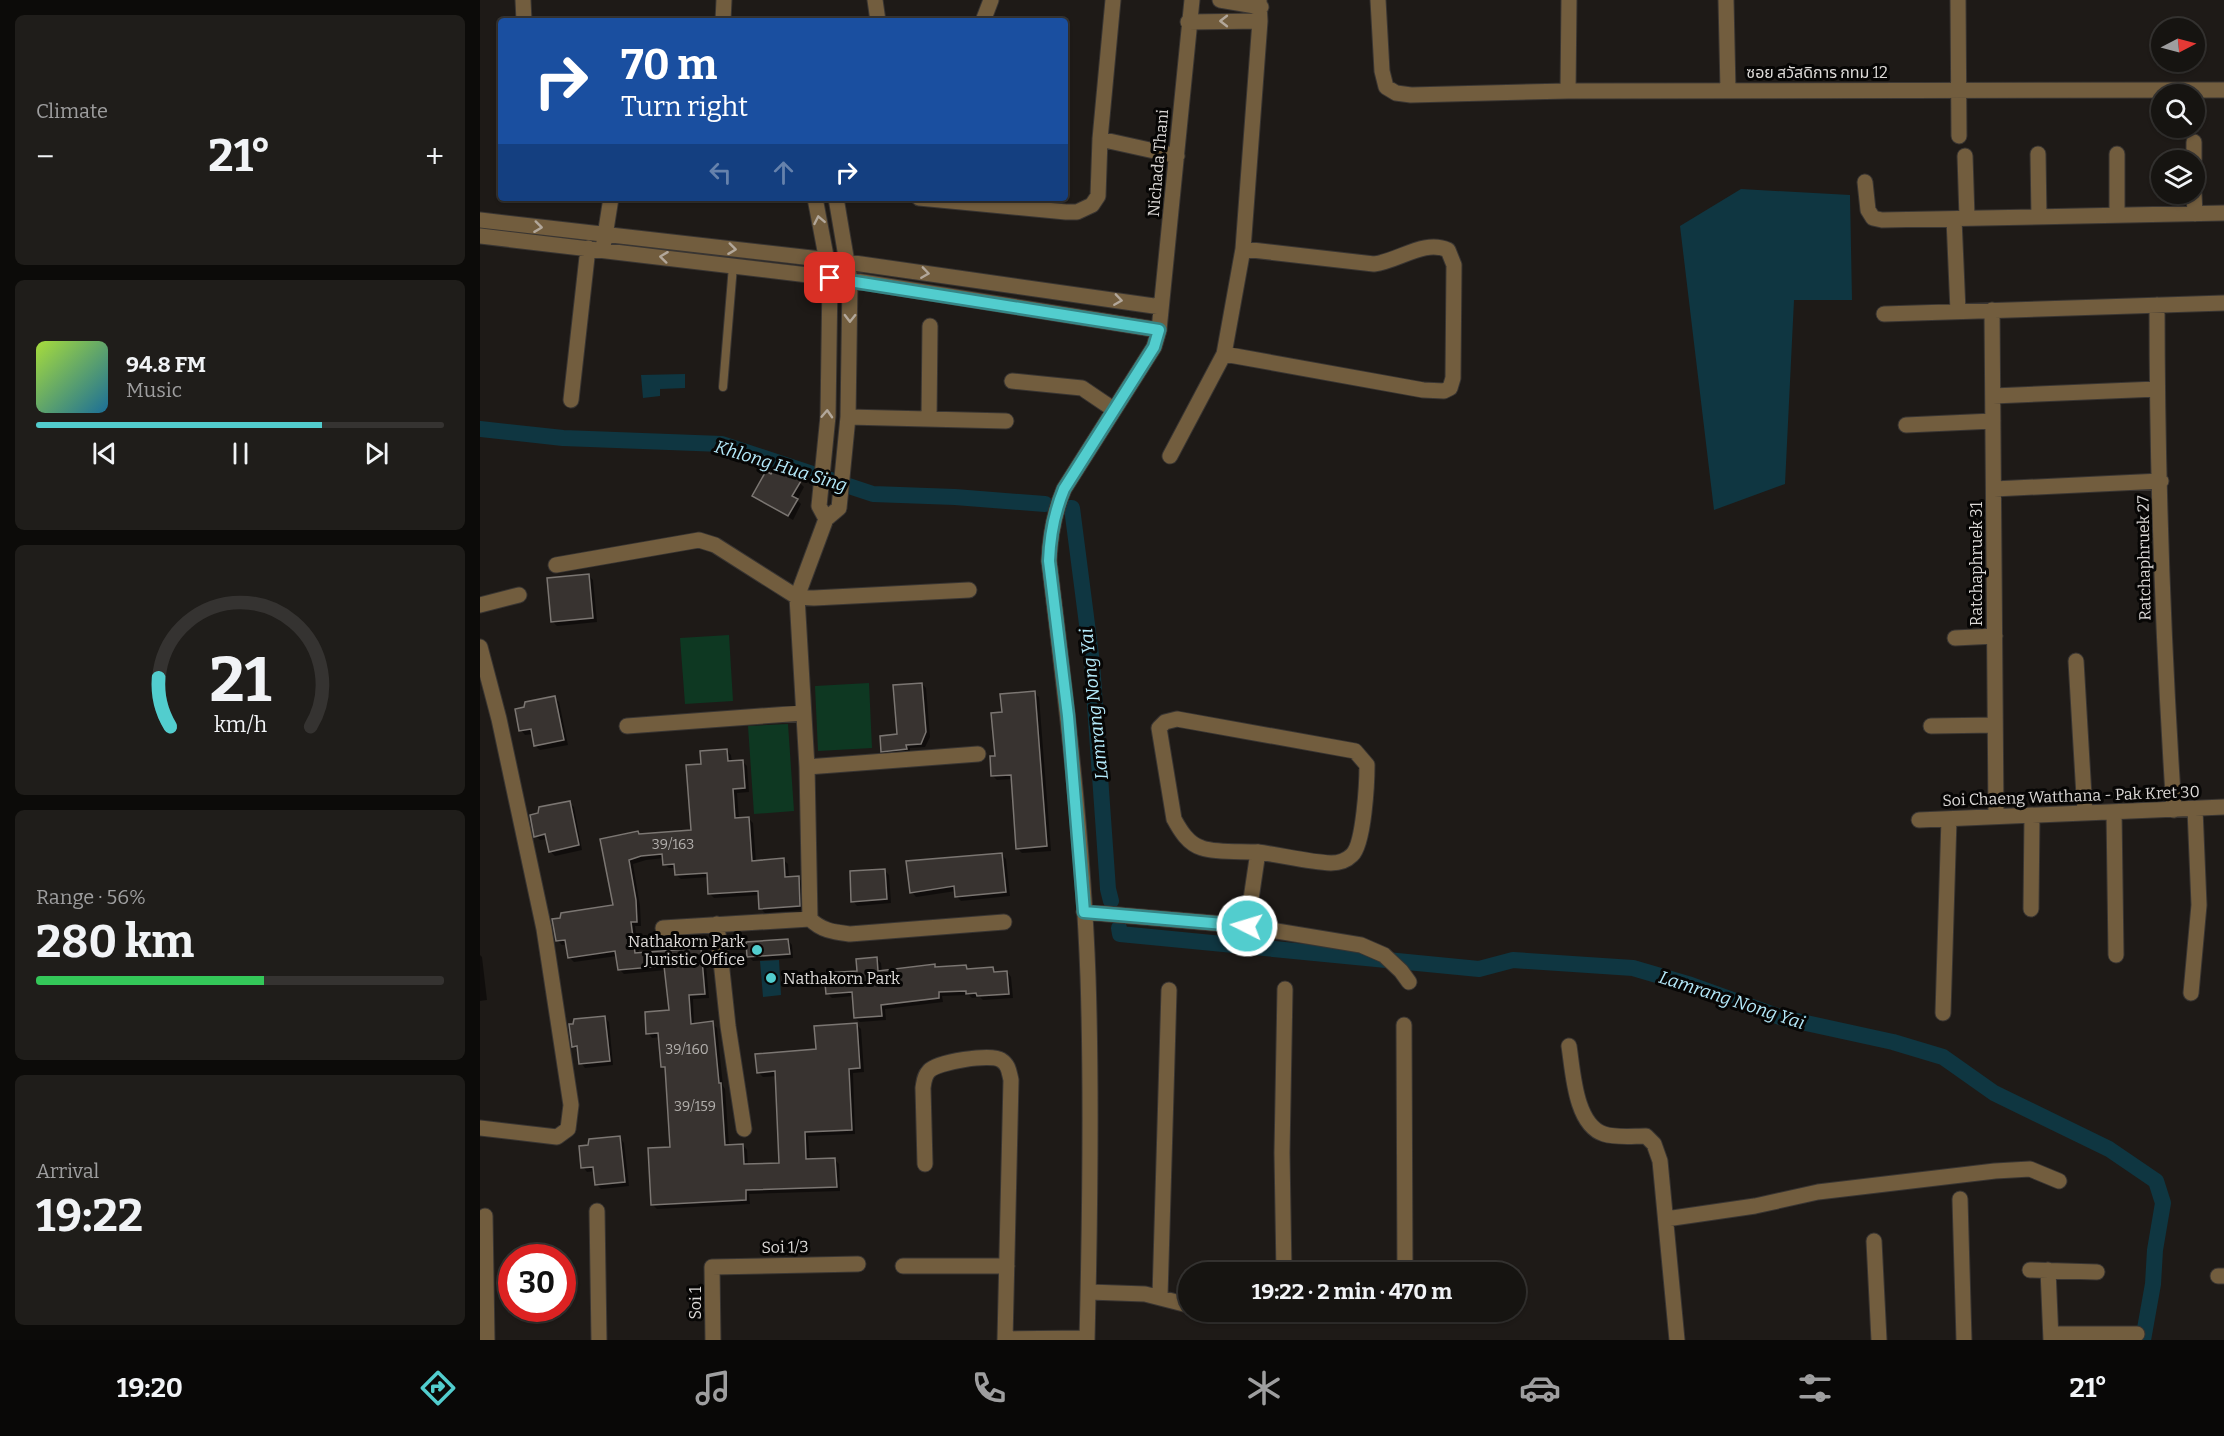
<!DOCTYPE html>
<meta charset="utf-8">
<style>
body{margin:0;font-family:Bitter,"Noto Sans Thai",serif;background:#1f1d1a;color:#f1f3f6;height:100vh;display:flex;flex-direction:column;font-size:22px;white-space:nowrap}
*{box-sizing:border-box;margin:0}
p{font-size:20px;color:#9e9e9f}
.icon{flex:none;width:33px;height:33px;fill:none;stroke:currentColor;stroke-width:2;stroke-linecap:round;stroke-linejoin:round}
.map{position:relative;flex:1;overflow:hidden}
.drawer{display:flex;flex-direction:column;gap:15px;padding:15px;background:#0c0b09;width:480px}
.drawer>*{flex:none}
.guide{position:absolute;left:18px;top:18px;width:570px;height:183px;border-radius:6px;box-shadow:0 2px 4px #0004,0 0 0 2px #353331;background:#1a4fa0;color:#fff;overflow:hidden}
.needle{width:39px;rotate:84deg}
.tools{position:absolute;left:1671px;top:18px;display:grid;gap:12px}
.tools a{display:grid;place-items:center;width:54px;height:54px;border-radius:50%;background:#161411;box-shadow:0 2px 4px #0004,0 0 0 2px #353331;font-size:30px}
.speed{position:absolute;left:18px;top:1244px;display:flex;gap:12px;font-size:30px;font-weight:700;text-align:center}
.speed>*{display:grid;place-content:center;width:78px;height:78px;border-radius:50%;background:#161411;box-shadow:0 2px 4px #0004,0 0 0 2px #353331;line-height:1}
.speed .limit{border:9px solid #d22;background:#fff;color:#111}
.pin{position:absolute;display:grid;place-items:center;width:51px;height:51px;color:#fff;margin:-26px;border-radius:12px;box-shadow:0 3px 9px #0006}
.me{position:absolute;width:66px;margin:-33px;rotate:275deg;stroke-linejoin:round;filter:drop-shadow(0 0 4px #0008)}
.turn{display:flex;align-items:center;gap:21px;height:126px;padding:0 24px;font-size:27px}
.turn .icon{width:78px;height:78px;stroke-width:2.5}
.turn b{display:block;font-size:42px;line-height:51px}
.lanes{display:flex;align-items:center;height:57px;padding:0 24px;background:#0003;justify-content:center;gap:30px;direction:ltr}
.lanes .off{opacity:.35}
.big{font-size:45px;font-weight:700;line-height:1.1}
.drawer .widget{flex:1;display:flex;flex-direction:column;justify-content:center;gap:9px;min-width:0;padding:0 21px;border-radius:9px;background:#1f1d1a}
.drawer .dial{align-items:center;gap:0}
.dial svg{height:156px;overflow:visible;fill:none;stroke:#353331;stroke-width:7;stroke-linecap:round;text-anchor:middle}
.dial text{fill:#f1f3f6;stroke:none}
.song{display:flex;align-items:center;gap:18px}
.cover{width:72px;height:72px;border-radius:9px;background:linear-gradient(135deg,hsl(80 70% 55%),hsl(200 70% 35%))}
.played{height:6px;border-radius:3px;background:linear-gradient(90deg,#52cdce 70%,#353331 70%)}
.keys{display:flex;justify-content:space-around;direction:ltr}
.heat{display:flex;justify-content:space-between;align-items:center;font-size:33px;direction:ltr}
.charge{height:9px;border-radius:4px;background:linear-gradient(90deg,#34c759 56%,#353331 0)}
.trip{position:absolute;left:698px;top:1262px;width:348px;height:60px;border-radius:30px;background:#161411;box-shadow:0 2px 4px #0004,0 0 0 2px #353331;font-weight:700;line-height:60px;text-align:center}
.tabs{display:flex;height:96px;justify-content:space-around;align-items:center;background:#090807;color:#9e9e9f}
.tabs .icon{width:42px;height:42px}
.tabs .on{color:#52cdce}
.tabs b{font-size:27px;color:#f1f3f6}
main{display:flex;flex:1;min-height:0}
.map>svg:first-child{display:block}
</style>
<main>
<section class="drawer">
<div class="widget"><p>Climate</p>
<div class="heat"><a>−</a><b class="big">21°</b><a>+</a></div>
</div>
<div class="widget">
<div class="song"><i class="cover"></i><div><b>94.8 FM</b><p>Music</p></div></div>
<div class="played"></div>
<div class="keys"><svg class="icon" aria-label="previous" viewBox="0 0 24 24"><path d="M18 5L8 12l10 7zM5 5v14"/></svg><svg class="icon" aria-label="pause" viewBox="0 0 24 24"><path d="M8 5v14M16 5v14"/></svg><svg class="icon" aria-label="next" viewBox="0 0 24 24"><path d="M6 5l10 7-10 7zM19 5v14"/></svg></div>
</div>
<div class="widget dial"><svg viewBox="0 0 100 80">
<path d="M14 69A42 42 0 1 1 86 69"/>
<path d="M14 69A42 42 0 0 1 8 44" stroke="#52cdce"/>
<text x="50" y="56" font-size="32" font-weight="700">21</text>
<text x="50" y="72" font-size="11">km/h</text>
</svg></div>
<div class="widget"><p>Range · 56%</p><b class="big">280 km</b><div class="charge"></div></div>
<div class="widget"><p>Arrival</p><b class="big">19:22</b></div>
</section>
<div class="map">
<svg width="1744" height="1340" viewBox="0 0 1744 1340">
<rect width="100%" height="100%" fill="#1e1a17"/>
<path fill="#0e3822" d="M249,635L253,701L205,704L200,638Z
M389,683L392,748L338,751L335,686Z
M308,724L314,811L274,814L268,726Z"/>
<path fill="#0f3641" d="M1261,189L1370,195L1372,300H1314L1305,484L1234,510L1200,226Z
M205,374V388L180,389V396L163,398L161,375Z
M299,960L301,995L283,997L280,961Z"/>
<path fill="#0007" d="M320,483L324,487L317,500L321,504L313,520L273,495Z
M108,575L113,580L117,622L77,626L72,621Z
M442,684L446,688L450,737L445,747L430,748V753L407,755L403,751L418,736Z
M554,693L559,697L571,851L542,853L537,848L533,779L517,780L512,775L517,757L524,714Z
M74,697L79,702L88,745L60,750L55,746L53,734L45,735L41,730Z
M247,751L251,755L252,763L263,762L267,766L269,792L257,793L259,819L268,818L273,823L276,862L303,860L308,864L309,878H318L323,882L324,910L285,913L280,908V895L234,898L230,894L229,877L201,879L196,875V868H189L184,864V858L166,860L153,864L160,906L161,926H155L159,954L220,949L225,954L229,998L213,999L214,1025L232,1023L237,1028L243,1086L245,1089L249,1146L263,1145L267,1150L268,1166L301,1165L297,1076L283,1077L278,1072L337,1050L377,1025L381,1029L384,1072L373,1073L375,1134L328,1136L330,1161L355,1160L359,1164L360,1191L269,1194L270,1204L177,1209L172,1204L192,1149L187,1071L183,1066L180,1037L172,1038L168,1033L190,1012L186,970L144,974L139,969L137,956L94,962L89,957L87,944L82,945L77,940L135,907L121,840L212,831L222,766Z
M89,803L94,807L102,850L75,856L70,851L68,839L60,840L56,836Z
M521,854L526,859L530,896L481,901L477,897L476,891L436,897L432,892Z
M404,870L409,875L411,903L377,906L373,901Z
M308,940L312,945L313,958L273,961L268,956Z
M0,955L2,957L7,1000L0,1001Z
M396,958L401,963L402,972L455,965L457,968L486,966L489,970L513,968L518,973L527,972L531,977L533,998L503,1000L500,997L492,998L489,995L462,996L463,1002L405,1009L406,1020L380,1022L375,1018L373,996L352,998L347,993Z
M124,1017L129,1022L133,1065L105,1068L101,1063L98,1051L93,1046Z
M140,1138L144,1143L149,1186L121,1189L116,1184L115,1171L107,1172L103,1167Z"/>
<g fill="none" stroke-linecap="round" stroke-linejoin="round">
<path stroke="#0f3641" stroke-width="16" d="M0,429L83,438L242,444L393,494L475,497L565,504
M590,508H592L612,663L628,889L631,901
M639,928L640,934L999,969L1033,960L1153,968L1211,985L1303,1018L1413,1042L1463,1057L1514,1093L1629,1149L1676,1181L1683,1203L1675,1250L1673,1284L1663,1340"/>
</g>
<path fill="#383330" stroke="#7b7672" stroke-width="1.5" d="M295,467L321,481L312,496L318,499L308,516L272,496L286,471L291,474Z
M109,574L113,618L71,622L67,578Z
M442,683L446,732L441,744L426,745L427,749L401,752L400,736L417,734L413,685Z
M555,691L567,846L536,849L531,775L511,776L510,756H515L511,713L522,712L520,694Z
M75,696L84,740L54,746L51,729L39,731L35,709L44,707L45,702Z
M247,749L248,761L263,760L265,788L253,789L255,818L269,817L272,861L304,858L305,877L319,876L320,906L279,909L278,891L228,894L227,873L195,875L194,864L183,865L182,854L161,856L149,860L156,900L157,922H151L155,953L221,948L225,994L209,995L211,1024L233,1021L239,1083H241L245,1145L263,1144L264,1164L299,1163L295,1071L277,1073L275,1054L336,1049L334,1026L377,1023L380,1068L369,1069L372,1130L325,1132L326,1159L355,1158L357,1187L266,1190V1200L171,1205L168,1148L190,1147L185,1067H181L178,1033L166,1034L165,1012L189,1010L184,966L138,970L135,951L88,958L85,940L76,941L72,919L80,918L81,913L133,905L120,839L158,831L159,834L211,830L206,765L221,764L220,751Z
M90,801L99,845L69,852L65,834L54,837L50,815L58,813L59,807Z
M522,853L526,892L475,897L474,886L430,893L426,861Z
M405,869L407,899L371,902L370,871Z
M308,939L310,954L267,957L266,942Z
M397,957L398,971L455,964V967L486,965L487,969L513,967L514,972L527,971L529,994L497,996L496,993L486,994V991L459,992V998L401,1005L402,1016L374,1018L372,992L346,994L344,973L377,971L376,959Z
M125,1016L130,1061L99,1064L97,1046L92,1047L89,1024H93L94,1019Z
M140,1136L145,1182L115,1185L113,1167L101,1168L99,1146L108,1145L109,1139Z"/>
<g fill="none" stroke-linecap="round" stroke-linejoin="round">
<defs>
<path id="service" d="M243,387L253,266"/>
<path id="minor" d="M43,0L44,21
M395,0L398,21
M740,0L781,7
M898,0L902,71L906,87L916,93L931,95L1088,91L1744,90
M1246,0L1248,90
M1478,0L1479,136
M243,21L244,0
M503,21L511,0
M708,22L780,21
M1088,91L1089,0
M620,139L697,156
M1714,142V160
M1558,154L1559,217
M1485,156L1487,218
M1385,182L1388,210L1393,218L1402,220L1744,213
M1714,194L1715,214
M335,198L350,277L348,416L339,506L346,519
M356,198L370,280L368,417L359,508L346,519L317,597L327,767L330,919C342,931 354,932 370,934L524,922
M439,198L586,212H597L612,205L618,196L620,139L633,0
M1637,215V154
M1474,219L1478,311
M0,220L367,262L681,307
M0,236L370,280L679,330
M124,242L131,198
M1677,305C1677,473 1683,642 1694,810
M1512,310L1516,817
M1404,314L1744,303
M744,354L943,390L964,391L970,388L973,378L974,265L968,250C944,239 919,261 894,264L763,249
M532,381L602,388L633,409
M1513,396L1677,389
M91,400L108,248
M368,417L526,421
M449,419L450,326
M1426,425L1513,421
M690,456L744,354L763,249L780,21L779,0
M1514,489L1681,481
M76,565L219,540L235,545L317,597L334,598L489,590
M0,605L39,595
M1475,638L1515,636
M0,647L19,719L64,929L91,1105L88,1129L77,1137L0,1128
M1596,661L1605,813
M697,719L875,751L887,765C887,782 884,844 872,855C867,860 859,863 851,863C827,862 802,855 777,852C761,851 737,853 722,848C708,844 700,830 694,819L679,728L685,722Z
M147,726L323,713
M1451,726L1515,725
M327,767L498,754
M1634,812L1636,955
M1439,820L1744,807
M1551,909L1552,816
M604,912L767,926L778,852
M237,924L248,1026L264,1129
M767,926L881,945L904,955L921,971L929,982
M183,928L330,919
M1711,993L1719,905L1715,809
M1463,1013L1469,819
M924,1025L925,1272
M1089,1046C1093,1071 1095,1125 1124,1134C1136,1138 1153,1136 1166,1136L1174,1144L1180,1161L1197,1340
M445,1164L443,1088C444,1082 444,1076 449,1071C457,1062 511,1053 521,1060C529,1065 529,1072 531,1080L525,1340
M1480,1199L1484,1340
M117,1211L119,1340
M5,1216L7,1340
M1186,1219L1275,1206L1338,1192L1515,1171L1550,1169L1579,1181
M1394,1241L1399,1340
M423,1266H527
M1550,1270L1617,1272
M1568,1270L1571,1340
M804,1272L802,1153L805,989
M1738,1276H1744
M609,1292L665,1294L708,1305
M680,1296L689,990
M1571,1334H1657
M525,1339L607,1338
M233,1340L232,1267L378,1264
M607,1340C610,1219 612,1098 608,977C603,838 586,699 569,561C570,535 574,513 584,489L674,347L679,330L712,0"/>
</defs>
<use href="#service" stroke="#393532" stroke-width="10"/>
<use href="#minor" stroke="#393532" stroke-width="17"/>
<use href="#service" stroke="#725d3e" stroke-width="8"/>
<use href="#minor" stroke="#725d3e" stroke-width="15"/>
</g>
<defs><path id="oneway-chevron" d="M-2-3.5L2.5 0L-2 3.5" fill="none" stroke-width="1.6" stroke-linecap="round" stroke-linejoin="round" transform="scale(1.5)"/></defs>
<g stroke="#b2a79a">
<use href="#oneway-chevron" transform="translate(744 21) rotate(180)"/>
<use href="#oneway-chevron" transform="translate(339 220) rotate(-101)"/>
<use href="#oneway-chevron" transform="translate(58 227) rotate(7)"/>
<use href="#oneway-chevron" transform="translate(252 249) rotate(7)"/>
<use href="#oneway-chevron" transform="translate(184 257) rotate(-173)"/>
<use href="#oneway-chevron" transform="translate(445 273) rotate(8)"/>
<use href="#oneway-chevron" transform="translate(638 300) rotate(8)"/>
<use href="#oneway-chevron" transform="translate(370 318) rotate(91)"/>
<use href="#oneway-chevron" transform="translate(347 414) rotate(-87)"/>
</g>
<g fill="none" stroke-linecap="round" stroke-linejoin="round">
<defs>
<path id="route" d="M350,278L679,330L674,347L584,489C574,513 570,535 569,561L588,716L604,912L767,926"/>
</defs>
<use href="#route" stroke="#358586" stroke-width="15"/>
<use href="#route" stroke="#52cdce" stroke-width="10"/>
</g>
<g fill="#52cdce" stroke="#070605" stroke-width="2">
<circle cx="277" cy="950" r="6"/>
<circle cx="291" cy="978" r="6"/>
</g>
<g text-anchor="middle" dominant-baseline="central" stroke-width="6" stroke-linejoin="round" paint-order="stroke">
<g font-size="14" fill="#b3b0ad">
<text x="193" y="844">39/163</text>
<text x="207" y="1049">39/160</text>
<text x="215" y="1106">39/159</text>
</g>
<g font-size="16" fill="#dcd9d7" stroke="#070605">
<text x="1337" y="72">ซอย สวัสดิการ กทม 12</text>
<text transform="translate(678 163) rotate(-85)">Nichada Thani</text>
<text transform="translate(1664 558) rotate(-91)">Ratchaphruek 27</text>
<text transform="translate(1496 564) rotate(-90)">Ratchaphruek 31</text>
<text transform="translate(1591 796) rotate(-2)">Soi Chaeng Watthana - Pak Kret 30</text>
<text transform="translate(305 1247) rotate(-1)">Soi 1/3</text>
<text transform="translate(215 1303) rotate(-90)">Soi 1</text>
</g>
<g font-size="16" fill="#dcd9d7" stroke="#070605" text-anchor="end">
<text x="265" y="941">Nathakorn Park<tspan x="265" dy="18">Juristic Office</tspan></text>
<text x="303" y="978" text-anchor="start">Nathakorn Park</text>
</g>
<g font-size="18" font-style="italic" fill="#b5eafb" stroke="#070605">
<text transform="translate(301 466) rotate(17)">Khlong Hua Sing</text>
<text transform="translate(614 704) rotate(-96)">Lamrang Nong Yai</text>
<text transform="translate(1252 1000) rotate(18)">Lamrang Nong Yai</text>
</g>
</g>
</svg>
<div class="tools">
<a><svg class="needle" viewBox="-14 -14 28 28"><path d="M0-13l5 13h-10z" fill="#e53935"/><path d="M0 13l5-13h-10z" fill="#9e9e9f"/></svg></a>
<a><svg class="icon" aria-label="search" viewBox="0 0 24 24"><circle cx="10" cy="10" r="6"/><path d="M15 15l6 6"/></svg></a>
<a><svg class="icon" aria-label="layers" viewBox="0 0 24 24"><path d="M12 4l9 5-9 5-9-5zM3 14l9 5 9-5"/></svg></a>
</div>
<div class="speed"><div class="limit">30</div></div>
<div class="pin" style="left:350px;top:278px;background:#d93025"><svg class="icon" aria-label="arrive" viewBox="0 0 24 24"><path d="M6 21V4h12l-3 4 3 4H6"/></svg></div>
<svg class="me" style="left:767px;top:926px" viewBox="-20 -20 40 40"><circle r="17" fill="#52cdce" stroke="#fff" stroke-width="3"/><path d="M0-11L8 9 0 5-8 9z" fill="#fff"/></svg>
<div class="trip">19:22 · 2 min · 470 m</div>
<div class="guide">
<div class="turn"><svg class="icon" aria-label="right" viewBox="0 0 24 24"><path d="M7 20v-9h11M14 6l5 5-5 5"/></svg><div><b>70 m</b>Turn right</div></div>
<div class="lanes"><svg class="icon off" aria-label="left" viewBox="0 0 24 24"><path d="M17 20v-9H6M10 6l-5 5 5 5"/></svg><svg class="icon off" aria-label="ahead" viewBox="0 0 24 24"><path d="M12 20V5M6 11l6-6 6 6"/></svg><svg class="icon" aria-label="right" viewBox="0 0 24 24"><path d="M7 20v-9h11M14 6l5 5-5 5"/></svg></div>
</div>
</div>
</main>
<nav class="tabs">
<b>19:20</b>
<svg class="icon on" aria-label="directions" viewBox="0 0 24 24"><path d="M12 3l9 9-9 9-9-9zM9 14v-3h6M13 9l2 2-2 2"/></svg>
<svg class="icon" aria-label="music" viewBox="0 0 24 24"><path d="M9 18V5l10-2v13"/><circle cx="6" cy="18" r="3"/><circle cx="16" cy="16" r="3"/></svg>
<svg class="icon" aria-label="phone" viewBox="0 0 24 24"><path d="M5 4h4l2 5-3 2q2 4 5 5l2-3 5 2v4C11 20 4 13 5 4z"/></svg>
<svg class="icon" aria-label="climate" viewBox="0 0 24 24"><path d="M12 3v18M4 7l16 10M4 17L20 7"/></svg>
<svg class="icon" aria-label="car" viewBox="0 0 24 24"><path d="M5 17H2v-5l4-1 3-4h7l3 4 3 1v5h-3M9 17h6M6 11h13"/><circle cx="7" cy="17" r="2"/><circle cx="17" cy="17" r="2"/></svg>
<svg class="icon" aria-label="filters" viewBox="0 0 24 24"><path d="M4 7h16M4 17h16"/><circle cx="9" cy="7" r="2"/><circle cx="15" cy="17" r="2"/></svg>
<b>21°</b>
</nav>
